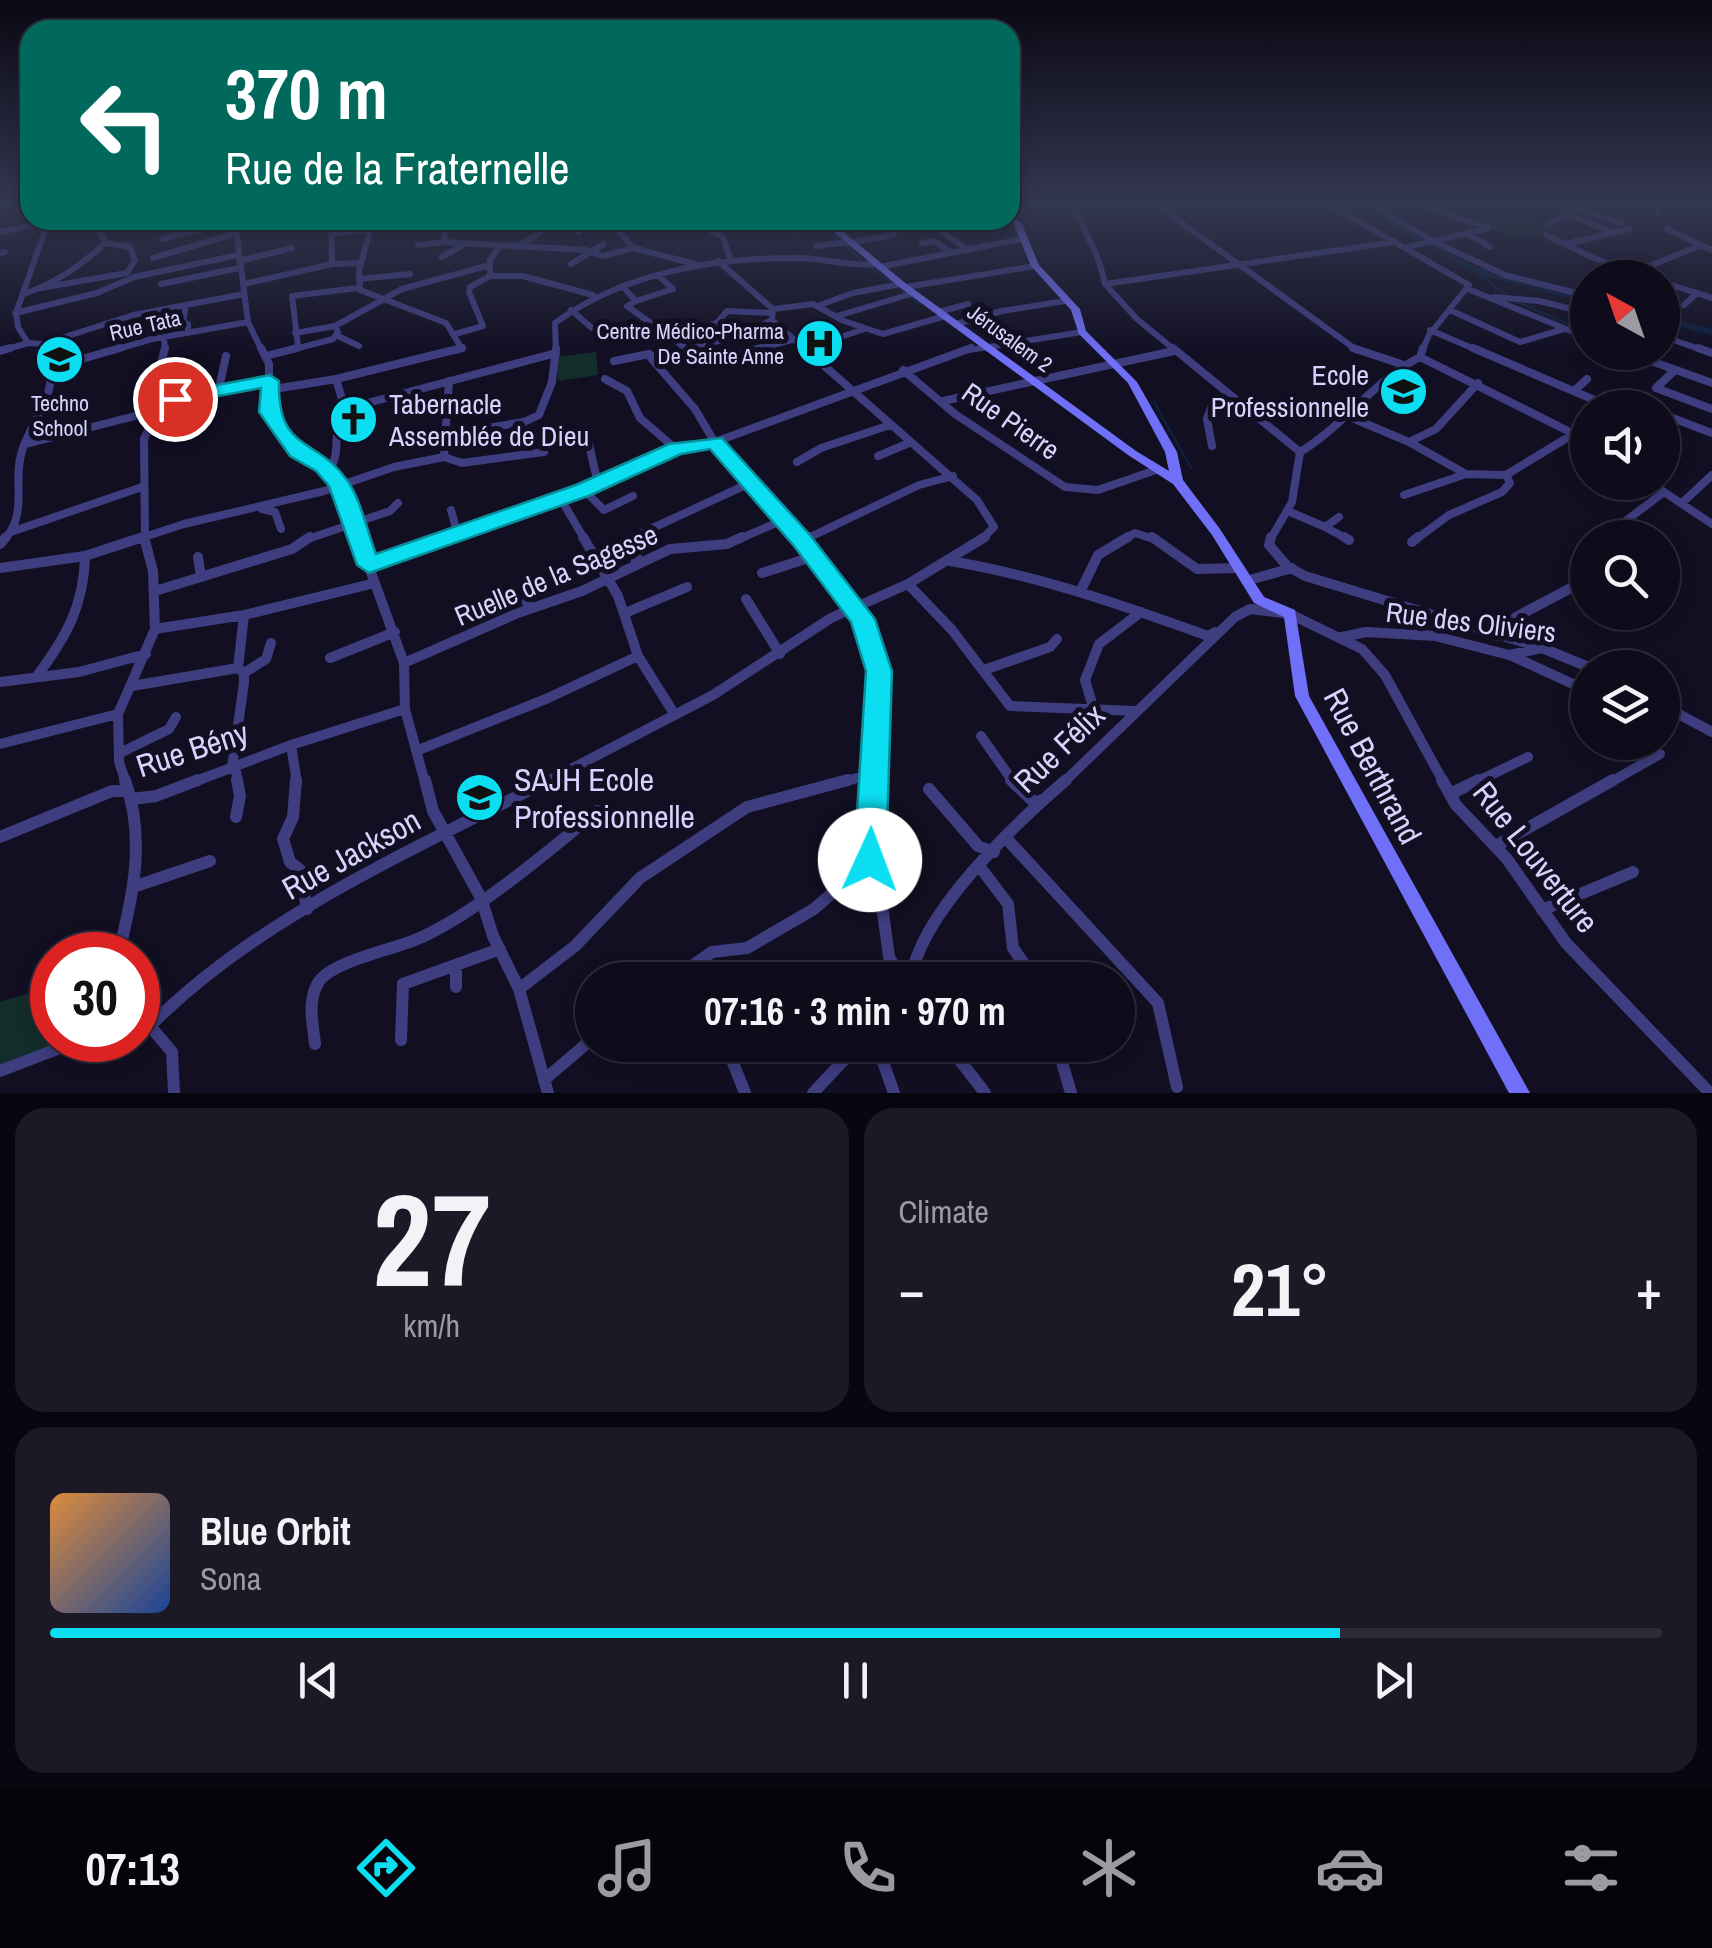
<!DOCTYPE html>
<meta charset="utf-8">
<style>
body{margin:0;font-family:"Archivo Narrow",sans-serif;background:#1c1927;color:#f1f3f6;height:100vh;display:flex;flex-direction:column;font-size:38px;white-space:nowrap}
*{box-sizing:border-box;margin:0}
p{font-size:32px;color:#9b9ba2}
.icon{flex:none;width:55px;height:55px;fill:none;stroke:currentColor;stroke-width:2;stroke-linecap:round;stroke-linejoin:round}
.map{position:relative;height:1093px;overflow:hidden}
.side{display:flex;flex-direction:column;gap:15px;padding:15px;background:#08060e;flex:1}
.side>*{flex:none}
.banner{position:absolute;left:20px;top:20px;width:1000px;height:210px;border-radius:30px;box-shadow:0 5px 15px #0003,0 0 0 2px #2e2b39;background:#00695c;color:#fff;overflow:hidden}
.needle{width:65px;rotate:320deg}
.controls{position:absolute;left:1570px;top:260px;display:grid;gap:20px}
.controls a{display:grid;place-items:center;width:110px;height:110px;border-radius:50%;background:#0e0b1a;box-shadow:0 5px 15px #0003,0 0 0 2px #2e2b39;font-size:50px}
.speed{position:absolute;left:30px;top:932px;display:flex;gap:20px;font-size:50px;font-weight:700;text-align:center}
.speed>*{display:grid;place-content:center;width:130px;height:130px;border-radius:50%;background:#0e0b1a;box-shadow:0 5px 15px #0003,0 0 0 2px #2e2b39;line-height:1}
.speed .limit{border:15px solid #d22;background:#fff;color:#111}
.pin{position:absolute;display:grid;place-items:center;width:85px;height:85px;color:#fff;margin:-42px;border:5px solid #fff;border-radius:50%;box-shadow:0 2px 10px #0007}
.me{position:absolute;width:110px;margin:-55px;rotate:2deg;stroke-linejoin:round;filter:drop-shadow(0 0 8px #0008)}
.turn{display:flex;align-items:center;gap:35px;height:210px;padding:0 40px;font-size:45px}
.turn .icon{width:130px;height:130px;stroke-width:2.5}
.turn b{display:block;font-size:70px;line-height:85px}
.big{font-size:75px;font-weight:800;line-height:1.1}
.side .widget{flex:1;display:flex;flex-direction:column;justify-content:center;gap:15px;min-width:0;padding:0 35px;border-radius:30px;background:#1c1927}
.side .dial{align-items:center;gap:0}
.dial b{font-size:130px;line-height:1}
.song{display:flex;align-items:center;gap:30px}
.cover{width:120px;height:120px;border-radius:15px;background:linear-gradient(135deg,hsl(30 70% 55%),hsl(220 70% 35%))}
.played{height:10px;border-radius:5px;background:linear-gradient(90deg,#0cdef1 80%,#2e2b39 80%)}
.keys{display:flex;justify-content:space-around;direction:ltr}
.heat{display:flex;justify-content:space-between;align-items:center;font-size:55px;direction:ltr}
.side .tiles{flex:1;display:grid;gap:15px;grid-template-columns:1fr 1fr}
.widget:last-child{grid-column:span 2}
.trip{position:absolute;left:575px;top:962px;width:560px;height:100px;border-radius:50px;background:#0e0b1a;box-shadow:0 5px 15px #0003,0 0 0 2px #2e2b39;font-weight:800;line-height:100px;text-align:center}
.menu{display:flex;height:160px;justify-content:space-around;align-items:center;background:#06040a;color:#9b9ba2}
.menu .icon{width:70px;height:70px}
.menu .current{color:#0cdef1}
.menu b{font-size:45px;color:#f1f3f6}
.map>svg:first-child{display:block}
</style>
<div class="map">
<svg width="1712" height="1093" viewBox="0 0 1712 1093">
<rect width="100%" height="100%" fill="#120f23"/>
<path fill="#132d2b" d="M1512,209L1561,230L1512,237L1474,220Z
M596,352L598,375L558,381L557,357Z
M52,986V1040H87L0,1067V1002Z"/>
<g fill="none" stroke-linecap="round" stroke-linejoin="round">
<path stroke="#0c203f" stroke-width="2.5" d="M830,230L863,262
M869,266L891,282
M1473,269L1507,296
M897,287L920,304
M1513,300L1588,333
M1154,402L1191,468"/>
<path stroke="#0c203f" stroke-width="6" d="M1357,202L1473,269L1588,301
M1662,319L1712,332"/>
<path stroke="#3e3d80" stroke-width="6" d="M1072,202L1099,261L1105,284L1137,319L1176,351
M1153,202L1358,351
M1325,202L1469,285L1429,335L1422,351
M1367,202L1433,241L1505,275L1588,296
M1558,202L1621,223
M1704,202L1712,204
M1073,204L1097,202
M1657,214L1661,202
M1573,216L1613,233
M235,220L248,322L262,351
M331,220L332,264
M444,220L445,242L586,250L603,256L633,248
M563,220L579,232
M610,220L633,248L695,264
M700,220L704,227L723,237L731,261
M925,220L968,250
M932,223L956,220
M1548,223L1597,202
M485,225L533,229
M280,228L283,220
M595,228L645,220
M768,228L795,220
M1667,229L1712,250
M794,230L826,221
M0,232L58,220
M1466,233L1490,247
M332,234L370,229L359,271L360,290L446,323L462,349L455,351
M1546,235L1591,257L1650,278
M162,239L235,220
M847,243L894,235
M922,243L934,241L952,253
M1566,244L1630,229
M418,245L445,242
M500,246L490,260V276H523L593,295
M816,246L847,242
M516,247L540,233
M1407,247L1489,228L1412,202
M0,253L5,252
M442,257L465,244
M153,258L234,234
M239,261L292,248
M718,261L773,309L813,304L844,321L883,334L945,316
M571,264L604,244
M879,267L1022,239
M1635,272L1701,245
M359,279L410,274
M1662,282L1712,298
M161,284L239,268
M244,284L332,264L358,263
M1105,284L1394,242
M623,287L636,301L627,306L687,349
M906,287L1035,266
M41,288L127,273L135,260L130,247L106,243L98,228L100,220
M1468,289L1588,338
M24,294C57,282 81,266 106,242
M1494,297L1539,301L1588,313
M636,301L673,289L660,277
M186,305L183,322L188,324V333
M820,305L853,293L901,284
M1684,305L1697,293
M571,310L592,328
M1452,311L1520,342L1564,329
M939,312L968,304
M15,313L97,293L134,277L238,255
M837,316L914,293
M772,320L807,351
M956,324L1002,311L1065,301
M1430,330L1479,351
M295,333L335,326
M455,334L483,326L469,292L470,287L490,276
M336,335L359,346
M670,336L717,323L727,311L772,313
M1662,336L1705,351
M164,337L165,351
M43,344L133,315L244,294
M298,346L292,296L358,288
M806,349L864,329
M1,351L28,343
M44,351L43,344L28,343L18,327L16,313L48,222
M111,351L152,339L248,322
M287,351L333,339L338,332L335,326L402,289L490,265
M556,351L555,323C623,273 715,257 798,258C824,258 849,267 875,264
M682,351L747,333L772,320L773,309
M752,351L795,339
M963,351L1082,332"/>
<path stroke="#3e3d80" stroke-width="8" d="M261,348L269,364V412L297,452L323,466L339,484L359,540
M695,348L650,357L695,409L718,448L800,540
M804,348L977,500L994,527L981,540
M1173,348L1300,452
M1353,348L1401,364
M1473,348L1613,408
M1698,348L1712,353
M0,351L10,348
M1626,352L1712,383
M740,354L761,348
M266,356L297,348
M1420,357L1588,441
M614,361L649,354
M51,368L120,348
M903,370L955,414L1065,487L1098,490L1156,470
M1675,370L1656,388L1712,409
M605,379L627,391L640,418L676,449
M219,388L226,356
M268,390L336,379L462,348
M1575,390L1587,379
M943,401L1174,351
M345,409L556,353
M1662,414L1712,433
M1345,415L1409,442L1436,429L1478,383
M586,431L598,484
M449,434L524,422L539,415L552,382L556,348
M1409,442L1466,474
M26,444L135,416L194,392L270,381
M1212,446L1207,419L1212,405L1230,396
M878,456L909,443
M444,457L449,381
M797,462L821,448L890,425
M329,471C343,451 330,428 345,409L336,379
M1649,482L1712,524
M584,490L604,510L633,496
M1404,495L1466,474L1506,475L1575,433
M559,496L585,540
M1682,503L1712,475
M262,509L275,512L281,529
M451,510L457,532
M1288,511L1325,527L1339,517
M1325,527L1349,540
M11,532L142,487
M1603,538L1664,492
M4,540C29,513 12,481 22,451C30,425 53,399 51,370C50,363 45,356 44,348
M135,540L184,524L324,491L394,467L444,457L462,463L544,452
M145,540L144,439L154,418V390L165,348
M305,540L390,511L398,503
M441,540L584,490L676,449L715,442L971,348
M640,540L642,533L752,482
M737,540L783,520
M804,540L919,485L953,476
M1123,540L1135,533L1157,540
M1270,540L1292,502L1300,452C1345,425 1373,381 1420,357L1423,348
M1415,540L1449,515L1502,492L1510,483L1506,475"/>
<path stroke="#3e3d80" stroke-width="10" d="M358,537L404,663L405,709L425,783
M583,537L618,596L638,656L675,715
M798,537L863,619L879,671L874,783
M1152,537L1197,569L1239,568
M1271,537L1269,545L1287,566L1305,576L1542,648
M1344,537L1349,540
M802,541L810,537
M1412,542L1418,537
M0,544L6,537
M198,557L201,577
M950,561C1040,576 1122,605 1208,636L1215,632
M369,565L448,537
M635,565L641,537
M0,568L85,556L143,537
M762,573L815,556
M1246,581L1292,568
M908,584L952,630L1010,706L1135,711
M1081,590L1098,555L1128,537
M155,591L292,549L310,537
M521,592L530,608
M746,599L780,654
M625,613L687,587
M155,629L244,615L375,583
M1497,636L1516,617L1588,579
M1342,637L1366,632L1435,636L1509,655L1542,648L1591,668
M1512,656L1588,691
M330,658L395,632
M404,663L518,613L582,591L670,549L727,544L742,537
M984,670L1050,647L1057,639
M244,673L266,659L271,643
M37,676C66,637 84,606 85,556
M0,682L79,672L146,654
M132,686L238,668
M1662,705L1712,732
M1093,707L1085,680L1099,644L1141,612
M981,736L1014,783
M0,744L118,714
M291,745L297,783
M416,751L546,699L638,656
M120,753L169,729L176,717
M235,766L238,783
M232,767L244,683V673L238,668L244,615
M126,783L119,762L118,714L155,629L153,571L144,537
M191,783L291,745L405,709
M544,783L713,695L831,618L908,584L985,537
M839,783L875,773
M1063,783L1235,617L1250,609L1290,614L1362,649L1385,675L1444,783
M1474,783L1528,757
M1609,783L1660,754"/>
<path stroke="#3e3d80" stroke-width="12" d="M296,780L293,817L283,839L290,862L300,870L307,909
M425,780L433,811L481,898L493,936L519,989L548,1093
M874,780L870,860L880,891L889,957L902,980
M1011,780L1035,803L1042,800
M1442,780L1456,805L1507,859L1566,943L1710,1093
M929,789L978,846L994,852
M1450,794L1479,780
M236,817L240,796L237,780
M0,837L112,791H126L132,799L156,796L198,780
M1006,838L1158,1003L1177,1087
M1496,846L1613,780
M980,867L1008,904L1013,948L1035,980
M136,886L210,861
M1542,910L1633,872
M118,955C133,897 146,839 125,780
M456,965V987
M672,980L712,952L747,948L814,909L870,860
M911,980C919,914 1015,824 1066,780
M519,989L575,946L640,878L747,807L848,780
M150,1026C261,915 412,851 549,780
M150,1026L172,1052L174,1093
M401,1040L403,984L500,949
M315,1044C313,1025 307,1001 318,983C330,962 391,950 415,940C470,918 550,850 597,811
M726,1045L745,1093
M877,1045L894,1093
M948,1045L985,1093
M1057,1045L1071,1093
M0,1071L81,1040
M544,1080L592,1039
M813,1093L858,1045"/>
<path fill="#706ff8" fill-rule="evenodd" d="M1010,215L1022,224L1039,265L1080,309L1086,331L1137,382L1177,452L1183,480L1220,529L1264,597L1295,610L1309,696L1530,1093H1509L1295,696L1284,617L1254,603L1212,535L1173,484L1128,455L898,286L820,220H829L904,282L1136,451L1169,471L1165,452L1128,383L1079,334L1071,310L1031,266L1014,225L1009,220Z"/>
</g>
<linearGradient id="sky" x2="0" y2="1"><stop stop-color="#0a0813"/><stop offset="0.57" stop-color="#333750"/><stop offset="1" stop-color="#333750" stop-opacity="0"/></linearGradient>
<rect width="1712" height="355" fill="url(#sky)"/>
<path fill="#0cdef1" stroke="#08909d" stroke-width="2.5" d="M270,375L279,381C277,453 316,436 347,480C361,500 367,531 376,554L576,485L669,444L722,438L810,535L875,619L892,671L886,860L881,870L870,874L859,870L854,860L866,671L851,622L794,546L710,449L681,454L591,495L369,573L357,565L329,486L316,471L290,456L259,412L261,388L175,404L166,399L175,393Z"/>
<defs>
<symbol id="hospital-disc" viewBox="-11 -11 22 22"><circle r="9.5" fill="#0cdef1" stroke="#120f23"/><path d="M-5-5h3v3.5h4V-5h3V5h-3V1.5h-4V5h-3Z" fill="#111"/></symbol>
<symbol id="university-disc" viewBox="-11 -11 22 22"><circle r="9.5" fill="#0cdef1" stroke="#120f23"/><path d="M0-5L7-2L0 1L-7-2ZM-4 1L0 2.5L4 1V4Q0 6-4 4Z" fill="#111"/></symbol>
<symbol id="church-disc" viewBox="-11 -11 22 22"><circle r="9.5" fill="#0cdef1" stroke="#120f23"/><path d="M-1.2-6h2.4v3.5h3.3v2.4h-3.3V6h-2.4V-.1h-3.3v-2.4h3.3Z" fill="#111"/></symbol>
</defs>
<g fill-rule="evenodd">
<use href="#hospital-disc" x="792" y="316" width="55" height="55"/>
<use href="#university-disc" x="32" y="332" width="55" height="55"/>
<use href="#university-disc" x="1376" y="364" width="55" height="55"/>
<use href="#church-disc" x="326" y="392" width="55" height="55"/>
<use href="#university-disc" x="452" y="770" width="55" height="55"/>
</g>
<g text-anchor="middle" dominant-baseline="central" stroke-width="10" stroke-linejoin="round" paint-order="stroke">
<g font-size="22" fill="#d7d3fd" stroke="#120f23">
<text transform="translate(145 325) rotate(-13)">Rue Tata</text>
<text transform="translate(1010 338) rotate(36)">Jérusalem 2</text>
</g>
<g font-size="22" fill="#d7d3fd" stroke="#120f23" text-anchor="end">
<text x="784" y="331">Centre Médico-Pharma<tspan x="784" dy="25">De Sainte Anne</tspan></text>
<text x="60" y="403" text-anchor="middle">Techno<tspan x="60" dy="25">School</tspan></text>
</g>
<g font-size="28" fill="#d7d3fd" stroke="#120f23" text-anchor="end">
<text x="1369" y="375">Ecole<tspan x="1369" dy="32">Professionnelle</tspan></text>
<text x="389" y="404" text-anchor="start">Tabernacle<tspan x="389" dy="32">Assemblée de Dieu</tspan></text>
</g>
<g font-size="28" fill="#d7d3fd" stroke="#120f23">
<text transform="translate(1011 421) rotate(35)">Rue Pierre</text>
<text transform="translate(556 575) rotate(-23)">Ruelle de la Sagesse</text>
<text transform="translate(1471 622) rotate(7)">Rue des Oliviers</text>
</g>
<g font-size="32" fill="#d7d3fd" stroke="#120f23">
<text transform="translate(1059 748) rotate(-44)">Rue Félix</text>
<text transform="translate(192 749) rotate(-18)">Rue Bény</text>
<text transform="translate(1373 766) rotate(62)">Rue Berthrand</text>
<text transform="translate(351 854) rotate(-29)">Rue Jackson</text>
<text transform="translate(1536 857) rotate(52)">Rue Louverture</text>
</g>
<g font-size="32" fill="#d7d3fd" stroke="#120f23" text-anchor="start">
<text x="514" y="779">SAJH Ecole<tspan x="514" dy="37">Professionnelle</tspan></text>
</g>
</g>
</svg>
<div class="controls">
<a><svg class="needle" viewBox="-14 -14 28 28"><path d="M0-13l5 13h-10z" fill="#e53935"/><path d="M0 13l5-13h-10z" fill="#9b9ba2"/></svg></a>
<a><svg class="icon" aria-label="sound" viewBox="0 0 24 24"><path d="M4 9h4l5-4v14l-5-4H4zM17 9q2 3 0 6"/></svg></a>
<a><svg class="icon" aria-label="search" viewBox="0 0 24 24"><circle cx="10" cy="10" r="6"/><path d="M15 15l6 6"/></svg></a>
<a><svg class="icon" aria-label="layers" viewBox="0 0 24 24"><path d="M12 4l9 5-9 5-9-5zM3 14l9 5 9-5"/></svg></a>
</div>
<div class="speed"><div class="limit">30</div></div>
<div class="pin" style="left:175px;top:399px;background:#d93025"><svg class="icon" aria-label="arrive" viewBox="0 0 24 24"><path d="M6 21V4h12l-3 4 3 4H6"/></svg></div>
<svg class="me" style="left:870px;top:860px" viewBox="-20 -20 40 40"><circle r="19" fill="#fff"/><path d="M0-13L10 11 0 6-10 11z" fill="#0cdef1"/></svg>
<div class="trip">07:16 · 3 min · 970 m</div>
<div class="banner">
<div class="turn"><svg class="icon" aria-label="left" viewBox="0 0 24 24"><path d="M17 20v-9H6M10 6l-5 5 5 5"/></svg><div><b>370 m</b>Rue de la Fraternelle</div></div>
</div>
</div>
<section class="side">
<div class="tiles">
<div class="widget dial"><b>27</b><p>km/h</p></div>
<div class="widget"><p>Climate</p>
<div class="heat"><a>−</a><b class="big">21°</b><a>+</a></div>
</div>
<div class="widget">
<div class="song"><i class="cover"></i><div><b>Blue Orbit</b><p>Sona</p></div></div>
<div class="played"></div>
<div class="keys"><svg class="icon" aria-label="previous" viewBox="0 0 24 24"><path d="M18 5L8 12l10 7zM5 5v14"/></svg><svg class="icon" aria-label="pause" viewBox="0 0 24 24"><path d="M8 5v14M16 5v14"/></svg><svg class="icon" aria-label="next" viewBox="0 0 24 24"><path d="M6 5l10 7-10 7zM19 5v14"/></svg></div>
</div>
</div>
</section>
<nav class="menu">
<b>07:13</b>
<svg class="icon current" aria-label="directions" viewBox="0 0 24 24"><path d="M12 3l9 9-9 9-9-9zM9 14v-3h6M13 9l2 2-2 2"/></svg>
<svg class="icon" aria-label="music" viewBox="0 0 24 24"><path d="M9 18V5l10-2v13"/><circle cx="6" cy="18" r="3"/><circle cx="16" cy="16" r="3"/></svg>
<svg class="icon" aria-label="phone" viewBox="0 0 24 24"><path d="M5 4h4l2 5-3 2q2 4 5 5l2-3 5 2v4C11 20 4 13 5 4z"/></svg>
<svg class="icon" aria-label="climate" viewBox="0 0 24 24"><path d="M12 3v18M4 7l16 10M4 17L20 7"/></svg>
<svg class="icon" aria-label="car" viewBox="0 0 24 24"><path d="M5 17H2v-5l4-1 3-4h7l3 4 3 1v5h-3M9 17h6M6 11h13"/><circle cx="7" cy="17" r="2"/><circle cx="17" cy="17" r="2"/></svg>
<svg class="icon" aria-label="filters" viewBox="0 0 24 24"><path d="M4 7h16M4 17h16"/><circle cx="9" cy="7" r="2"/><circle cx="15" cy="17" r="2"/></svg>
</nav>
